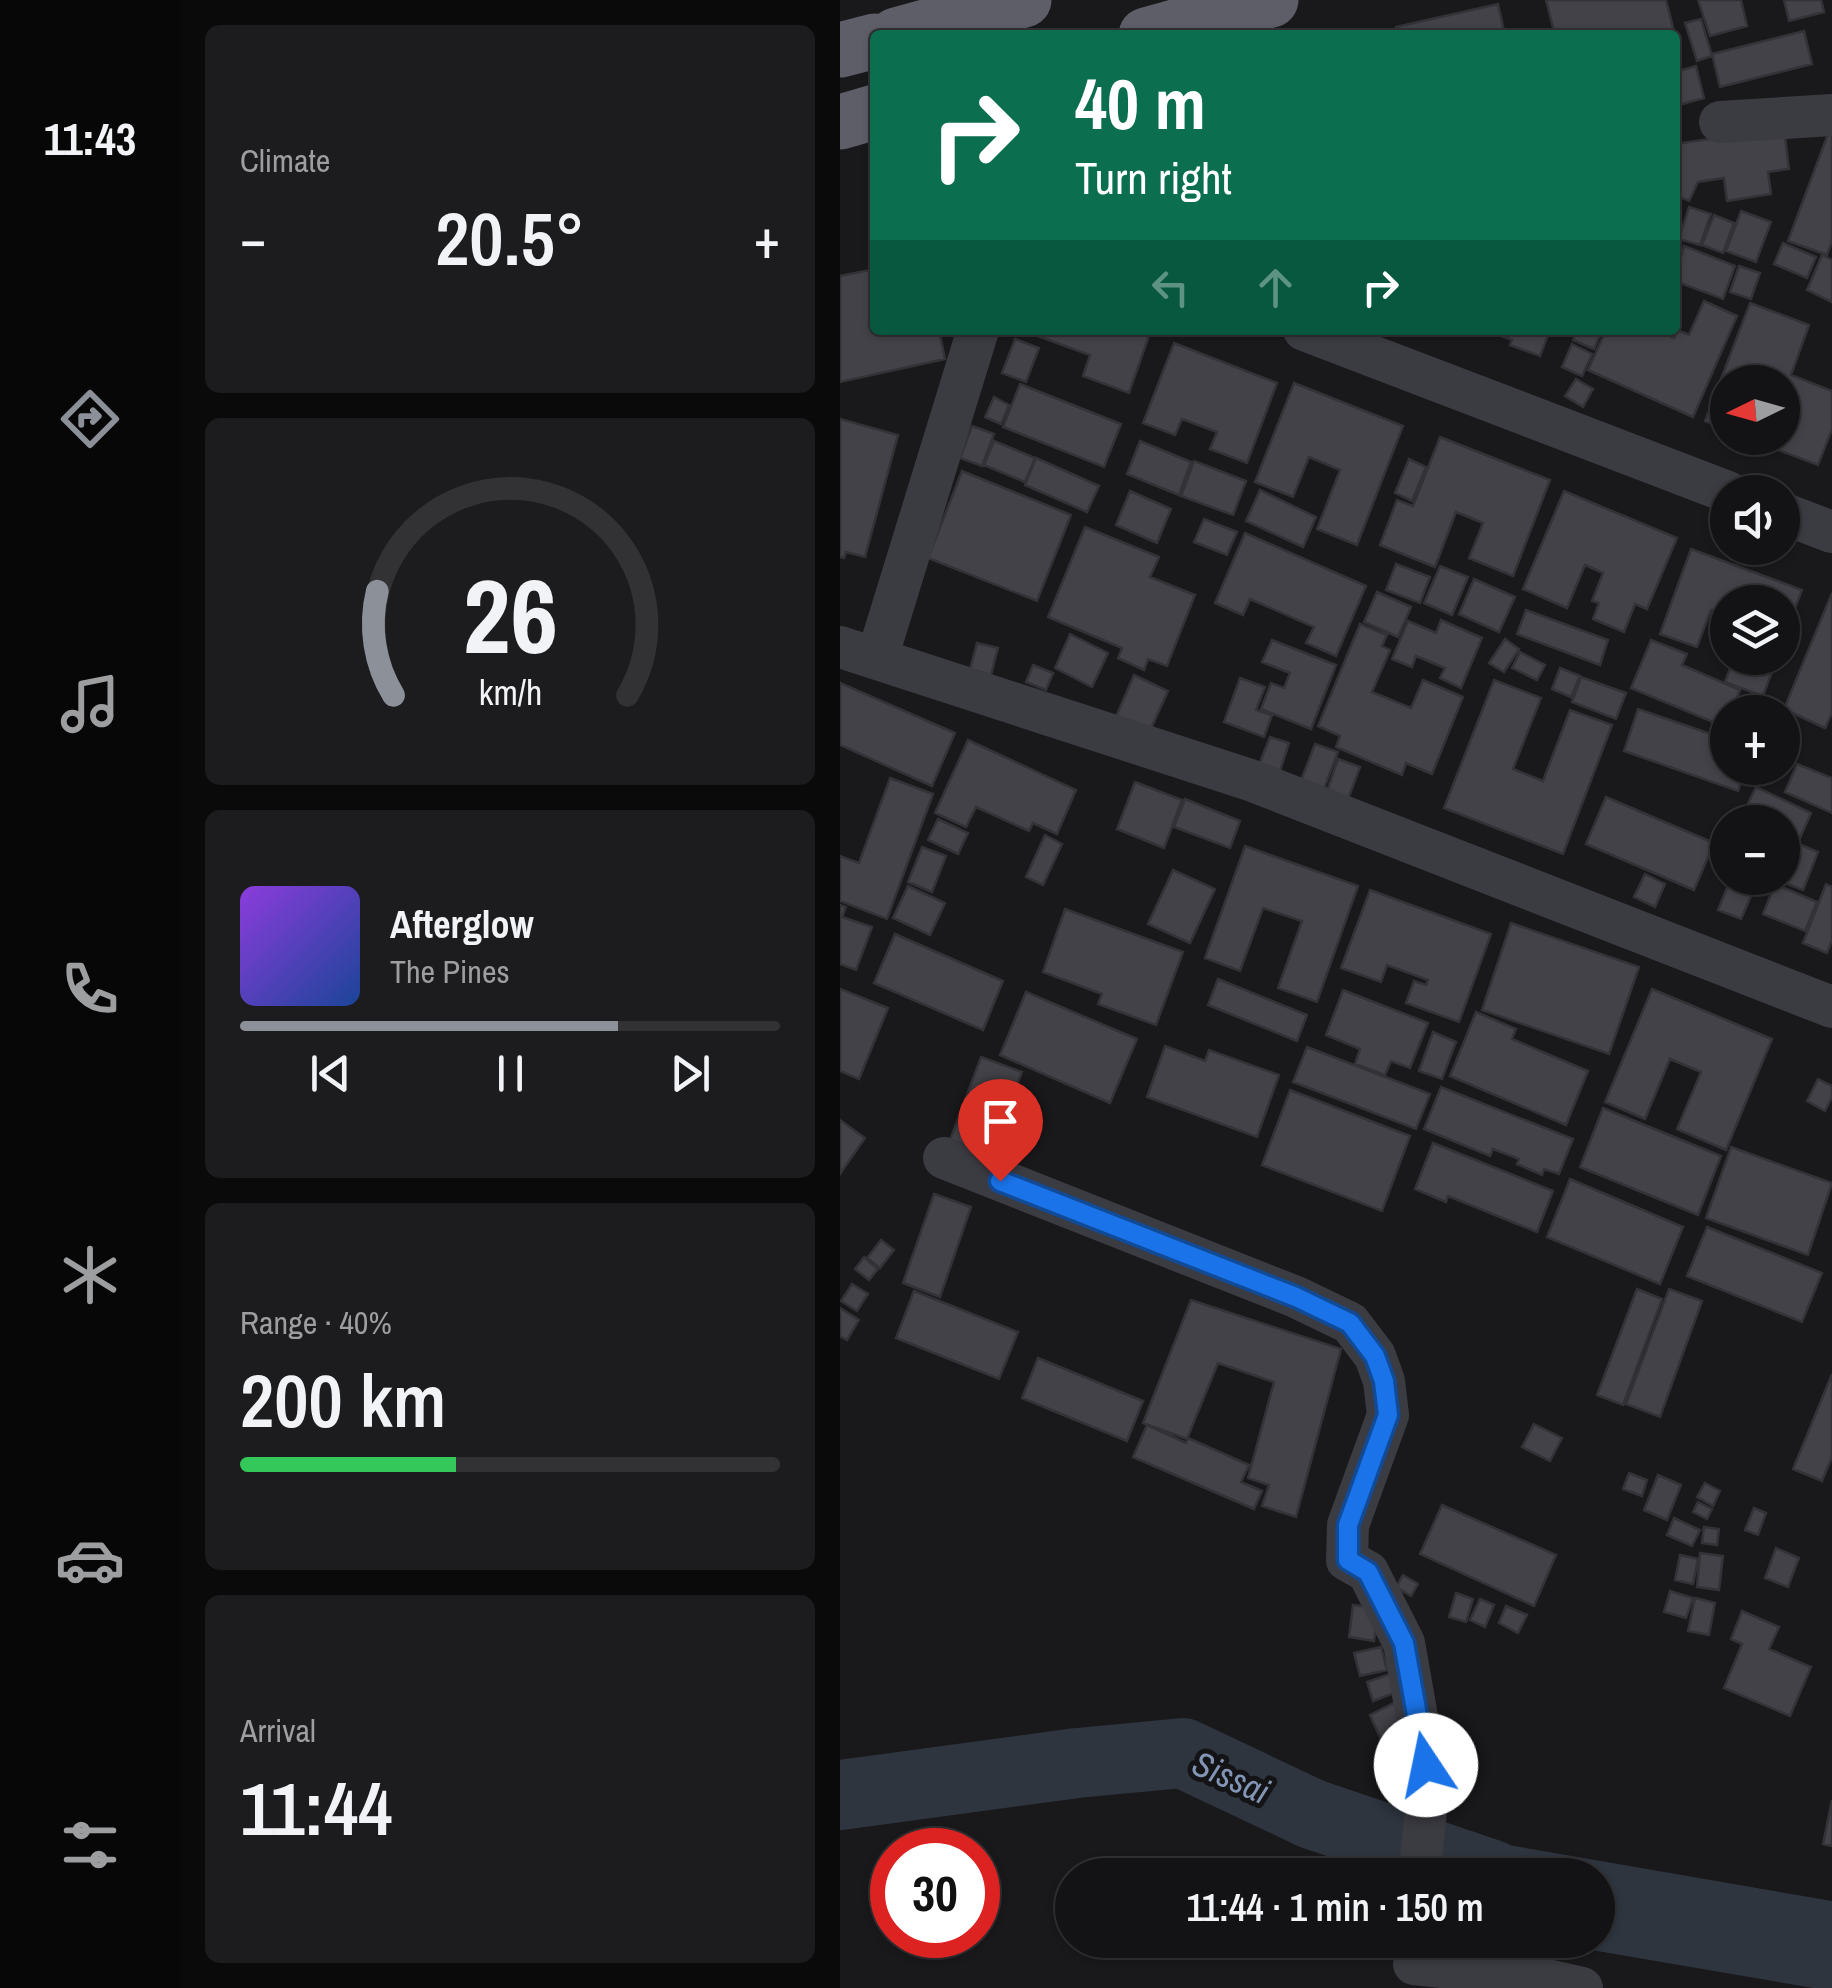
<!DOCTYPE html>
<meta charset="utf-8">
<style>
body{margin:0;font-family:"Archivo Narrow",sans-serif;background:#1c1b1d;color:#f1f3f6;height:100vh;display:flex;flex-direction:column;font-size:38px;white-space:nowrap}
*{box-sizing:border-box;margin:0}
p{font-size:32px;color:#9d9ea0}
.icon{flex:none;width:55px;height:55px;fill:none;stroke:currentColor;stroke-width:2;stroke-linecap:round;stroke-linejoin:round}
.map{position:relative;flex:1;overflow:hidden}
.drawer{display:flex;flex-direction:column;gap:25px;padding:25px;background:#0a0a0b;width:660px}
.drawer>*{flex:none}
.guide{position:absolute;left:30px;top:30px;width:810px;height:305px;border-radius:10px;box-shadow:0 2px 8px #0004,0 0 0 2px #323234;background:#0b6e4f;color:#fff;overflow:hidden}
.needle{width:65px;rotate:265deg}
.controls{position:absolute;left:870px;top:365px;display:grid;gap:20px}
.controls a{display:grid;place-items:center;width:90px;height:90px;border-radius:50%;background:#131214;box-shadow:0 2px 8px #0004,0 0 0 2px #323234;font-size:50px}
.speed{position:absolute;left:30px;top:1828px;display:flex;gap:20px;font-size:50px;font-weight:700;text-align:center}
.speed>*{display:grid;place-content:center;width:130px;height:130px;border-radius:50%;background:#131214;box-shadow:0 2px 8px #0004,0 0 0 2px #323234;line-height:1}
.speed .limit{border:15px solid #d22;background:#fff;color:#111}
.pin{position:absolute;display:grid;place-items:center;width:85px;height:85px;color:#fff;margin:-102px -42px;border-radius:50% 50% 50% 0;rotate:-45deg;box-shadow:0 0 10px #0007}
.pin .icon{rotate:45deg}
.me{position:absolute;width:110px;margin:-55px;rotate:349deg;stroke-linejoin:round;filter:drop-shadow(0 0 8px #0008)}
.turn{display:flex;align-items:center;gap:35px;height:210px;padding:0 40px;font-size:45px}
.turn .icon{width:130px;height:130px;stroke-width:2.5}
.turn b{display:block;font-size:70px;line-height:85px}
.lanes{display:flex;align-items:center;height:95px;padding:0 40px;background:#0003;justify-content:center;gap:50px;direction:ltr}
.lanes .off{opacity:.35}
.big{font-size:75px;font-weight:600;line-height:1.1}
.drawer .tile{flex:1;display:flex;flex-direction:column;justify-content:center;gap:15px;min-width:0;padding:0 35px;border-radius:15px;background:#1c1b1d}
.drawer .dial{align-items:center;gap:0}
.dial svg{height:260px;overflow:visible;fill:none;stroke:#323234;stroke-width:7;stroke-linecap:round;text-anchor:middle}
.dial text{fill:#f1f3f6;stroke:none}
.song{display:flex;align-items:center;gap:30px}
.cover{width:120px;height:120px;border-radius:15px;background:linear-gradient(135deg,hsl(270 70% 55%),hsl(220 70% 35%))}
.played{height:10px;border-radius:5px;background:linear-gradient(90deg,#8c9099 70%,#323234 70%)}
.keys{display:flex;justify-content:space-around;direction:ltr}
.heat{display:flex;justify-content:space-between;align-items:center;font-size:55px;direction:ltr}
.charge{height:15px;border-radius:8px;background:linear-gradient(90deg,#34c759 40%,#323234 0)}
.trip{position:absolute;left:215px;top:1858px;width:560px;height:100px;border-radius:50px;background:#131214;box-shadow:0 2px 8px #0004,0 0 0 2px #323234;font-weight:600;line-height:100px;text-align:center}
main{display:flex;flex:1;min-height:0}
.tab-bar{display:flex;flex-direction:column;width:180px;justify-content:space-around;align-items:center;background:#080708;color:#9d9ea0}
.tab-bar .icon{width:70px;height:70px}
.tab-bar .active{color:#8c9099}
.tab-bar b{font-size:45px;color:#f1f3f6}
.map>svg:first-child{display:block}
</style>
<main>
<nav class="tab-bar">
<b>11:43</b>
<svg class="icon active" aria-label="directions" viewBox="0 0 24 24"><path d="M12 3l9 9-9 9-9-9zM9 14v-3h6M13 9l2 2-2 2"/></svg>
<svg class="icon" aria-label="music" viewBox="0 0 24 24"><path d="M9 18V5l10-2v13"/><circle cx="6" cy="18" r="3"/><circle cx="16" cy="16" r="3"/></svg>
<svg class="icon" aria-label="phone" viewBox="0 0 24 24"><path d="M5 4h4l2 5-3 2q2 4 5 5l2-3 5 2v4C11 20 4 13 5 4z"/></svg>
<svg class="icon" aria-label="climate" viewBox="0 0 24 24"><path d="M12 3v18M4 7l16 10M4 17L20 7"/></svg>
<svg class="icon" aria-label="car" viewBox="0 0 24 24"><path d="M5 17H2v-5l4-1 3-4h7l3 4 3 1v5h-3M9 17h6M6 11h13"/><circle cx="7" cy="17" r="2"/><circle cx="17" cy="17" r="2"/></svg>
<svg class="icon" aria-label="filters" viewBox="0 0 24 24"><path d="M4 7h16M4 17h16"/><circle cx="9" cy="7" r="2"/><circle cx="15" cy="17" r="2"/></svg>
</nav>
<section class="drawer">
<div class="tile"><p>Climate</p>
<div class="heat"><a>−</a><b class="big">20.5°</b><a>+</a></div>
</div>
<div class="tile dial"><svg viewBox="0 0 100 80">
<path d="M14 69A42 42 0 1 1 86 69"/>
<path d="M14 69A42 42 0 0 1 9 37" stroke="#8c9099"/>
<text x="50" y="56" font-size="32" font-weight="700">26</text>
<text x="50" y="72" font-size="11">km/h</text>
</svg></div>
<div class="tile">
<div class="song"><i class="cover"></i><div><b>Afterglow</b><p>The Pines</p></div></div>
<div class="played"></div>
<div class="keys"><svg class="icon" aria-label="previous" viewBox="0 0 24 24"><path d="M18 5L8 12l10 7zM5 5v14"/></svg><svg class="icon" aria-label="pause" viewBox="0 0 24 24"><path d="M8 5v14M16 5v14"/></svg><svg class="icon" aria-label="next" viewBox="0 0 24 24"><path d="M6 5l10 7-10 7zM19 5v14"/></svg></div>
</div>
<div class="tile"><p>Range · 40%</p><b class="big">200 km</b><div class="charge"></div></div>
<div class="tile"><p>Arrival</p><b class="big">11:44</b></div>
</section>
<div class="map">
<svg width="992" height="1988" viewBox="0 0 992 1988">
<rect width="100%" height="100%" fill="#19181b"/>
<path fill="#2e353f" d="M599,1833L992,1901V1988H973L693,1940H758V1875H592Z"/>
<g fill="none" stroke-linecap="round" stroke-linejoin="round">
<path stroke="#2e353f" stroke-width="70" d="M0,1795L237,1763L343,1753L472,1814L652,1875"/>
</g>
<path fill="#434248" stroke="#333237" stroke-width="2.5" d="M706,0H826L835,35H715Z
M858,0H901L907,26L870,36Z
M944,0H981L984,12L949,21Z
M658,4L665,35H557L556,27Z
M861,19L872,56L857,61L845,23Z
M964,31L972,64L880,87L872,54Z
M856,66L864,98L835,106V72Z
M944,128L949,169L928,172L931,194L887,201L884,178L858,182L849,201L835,195V144Z
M988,134L992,135V241L987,255L948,241Z
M849,207L871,214L860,245L839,239Z
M901,211L931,222L916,262L886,251Z
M874,215L894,223L883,253L862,245Z
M943,243L976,257L967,278L934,264Z
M844,246L895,266L883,299L835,281Z
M982,255L992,260V302L967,290Z
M899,266L920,273L911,299L890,292Z
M35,269V330H99L105,359L0,382V276Z
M864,301L897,316L853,417L748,370L766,330H816L834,338L837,330L849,335Z
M910,303L969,325L951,375L992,391V429L978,465L907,438H942V382H888V430L865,421Z
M181,330H311L289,393L243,376L250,355Z
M646,330H710L700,356L670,345L672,340Z
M737,330H762L754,349L733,340Z
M175,339L199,348L186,382L162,373Z
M334,343L437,383L407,463L370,449L377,432L342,419L335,435L303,423Z
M732,344L752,354L742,376L722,367Z
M736,379L753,389L743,407L725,396Z
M454,383L563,426L517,545L477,529L500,470L469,457L453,497L415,482Z
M180,384L281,424L264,467L163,427Z
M154,397L169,405L161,424L145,417Z
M0,419L58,435L25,557L6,552L4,558L0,557Z
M132,426L154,434L142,466L120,458Z
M600,437L710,480L673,576L629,558L643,523L616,512L595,567L540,545L557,500L573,506Z
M154,441L195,458L185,482L144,465Z
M300,441L351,462L339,495L287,474Z
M196,458L259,486L247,512L185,485Z
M569,459L586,467L572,501L555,493Z
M354,461L406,481L393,515L341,496Z
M122,471L231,515L197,601L88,558Z
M420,490L476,517L463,547L406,521Z
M290,491L331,509L317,543L276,525Z
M724,491L837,538L807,609L795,604L784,632L753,619L759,603L752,601L763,573L745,565L727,608L683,589Z
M364,519L397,532L387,555L354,542Z
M245,527L319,557L310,577L355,595L327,666L308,659L304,670L278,658L282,648L208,617Z
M405,533L526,586L496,656L466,643L474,627L410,599L403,615L375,603Z
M851,549L962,590L942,642V602H888V616L871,610L857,647L820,634Z
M556,564L590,577L580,603L546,590Z
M600,566L628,577L612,615L584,603Z
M634,579L675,597L659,632L619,614Z
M537,592L571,607L558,637L524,622Z
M992,593V713L985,728L944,709Z
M686,610L768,640L760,665L677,634Z
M601,620L642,638L621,688L600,678L605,668L576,656L572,667L552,659L568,621L596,633Z
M520,624L547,635L542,646L550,650L532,692L571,708L583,680L623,697L592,774L566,763L562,775L496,747L500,736L478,726Z
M230,634L268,653L252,687L215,668Z
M665,639L679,649L664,672L649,663Z
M432,640L496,665L471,729L421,709L431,683L444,688L450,673L422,662Z
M811,640L847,654L842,665L900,690L891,712H888L885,727L791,688Z
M137,643L158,648L151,675L130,669Z
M680,652L705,665L697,680L672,668Z
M894,658H937L923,696L885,682Z
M193,665L213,673L206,690L186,682Z
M720,668L740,676L731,697L712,689Z
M294,675L328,691L309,733L275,719Z
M741,677L786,693L776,719L732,702Z
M400,678L425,687L416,710L432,715L424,737L384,722Z
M654,680L701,698L673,769L703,781L730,710L772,725L723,854L604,808Z
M0,683L115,733L92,786L0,745Z
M798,709L888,740V768H906L898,791L784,751Z
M430,737L449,743L439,774L418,767Z
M128,740L236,790L217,834L193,823L189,831L136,807L126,827L95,813Z
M475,744L498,752L483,791L460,783Z
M498,759L520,767L507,802L486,794Z
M957,764L992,778V813L945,792Z
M50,778L93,794L47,919L0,901V856L19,863Z
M295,782L342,800L324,848L277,829Z
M916,787L971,813L960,838L942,830V822H927L904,812Z
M766,797L874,843L854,890L746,844Z
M345,799L400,821L390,848L334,827Z
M98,819L128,833L118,854L88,840Z
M205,835L222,844L203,885L186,877Z
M942,837L978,852L963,890L932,878H942Z
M405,846L518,886L477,1002L438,988L462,921L423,908L400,971L365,958Z
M82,847L106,856L92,892L68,882Z
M333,870L375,889L350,943L308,924Z
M805,874L825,884L815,907L794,897Z
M891,878L916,885L901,919L878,910Z
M935,884L977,902L965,931L923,914Z
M986,884L992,887V940L987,953L963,943Z
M68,886L105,903L90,935L53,918Z
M530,890L651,934L619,1022L566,1003L574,981L586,985L588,980L547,965L541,982L501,968Z
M0,905L6,907L2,917L32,927L16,970L0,964Z
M225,909L343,952L316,1025L258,1004L262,994L203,972Z
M671,923L799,967L769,1054L642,1010Z
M55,934L163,981L143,1030L34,983Z
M378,979L467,1015L457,1041L368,1005Z
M0,989L48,1008L19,1079L0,1071Z
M812,989L932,1039L886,1150L837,1129L861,1072L830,1059L805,1119L765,1102Z
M503,990L588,1023L570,1068L551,1061L545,1075L515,1064L520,1049L486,1035Z
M186,992L297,1039L270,1103L160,1055Z
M636,1012L676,1029L672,1039L748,1071L726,1125L610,1076Z
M593,1032L616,1042L602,1079L579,1071Z
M325,1046L365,1061L369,1050L439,1075L417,1137L307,1097Z
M467,1047L590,1094L576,1129L453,1082Z
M141,1057L182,1072L150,1156L110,1140Z
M978,1079L992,1086V1097L985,1111L967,1101Z
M601,1087L733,1139L719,1174L704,1169L702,1175L677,1164L679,1159L653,1149L650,1156L584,1129Z
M450,1090L570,1136L542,1211L422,1165Z
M763,1108L881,1156L858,1215L740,1167Z
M0,1120L25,1138L0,1174Z
M593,1143L713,1191L697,1232L608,1196L606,1202L575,1189Z
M891,1147L992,1183L968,1255L866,1218Z
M730,1179L843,1227L820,1284L707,1237Z
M94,1194L131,1207L100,1297L63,1283Z
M867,1227L982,1273L962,1322L847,1276Z
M41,1240L54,1250L40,1268L27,1258Z
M24,1257L38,1269L29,1280L15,1269Z
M12,1284L28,1294L17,1311L1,1301Z
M797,1289L822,1299L783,1405L757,1395Z
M829,1289L862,1301L820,1417L786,1404Z
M74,1291L178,1332L159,1379L56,1338Z
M351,1300L501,1349L456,1517L422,1506L429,1485L408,1478L434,1382L378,1363L347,1439L303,1423Z
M0,1308L19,1320L7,1340L0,1336Z
M198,1358L303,1401L287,1441L182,1398Z
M992,1374V1457L982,1481L953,1469Z
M694,1424L722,1438L710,1461L682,1447Z
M307,1425L346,1443L348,1438L409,1465L401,1482L422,1491L414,1509L293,1457Z
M789,1473L807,1480L802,1496L783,1489Z
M818,1475L841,1485L827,1520L804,1510Z
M865,1483L880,1491L873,1506L857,1497Z
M858,1502L872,1509L867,1519L853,1512Z
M602,1505L716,1555L694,1606L580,1554Z
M914,1508L926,1513L918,1535L905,1530Z
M834,1518L860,1530L852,1546L827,1535Z
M864,1527L879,1529L877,1545L862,1543Z
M936,1548L959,1558L948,1587L925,1578Z
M860,1553L883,1556L879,1590L857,1587Z
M840,1555L858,1559L853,1584L835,1580Z
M563,1575L578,1584L571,1596L556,1587Z
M830,1591L853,1598L846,1618L824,1612Z
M616,1593L633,1599L626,1622L609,1617Z
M855,1598L875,1603L869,1635L848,1631Z
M640,1599L654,1605L645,1627L630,1620Z
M513,1605L539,1609L534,1641L509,1637Z
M666,1606L687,1615L678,1633L659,1623Z
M902,1611L939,1627L929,1649L971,1667L950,1716L884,1688L902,1644L891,1639Z
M541,1647L547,1670L520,1676L514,1653Z
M556,1672L562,1690L533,1701L527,1682Z
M558,1701L571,1731L543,1744L530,1715Z
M992,1800V1846L983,1844Z"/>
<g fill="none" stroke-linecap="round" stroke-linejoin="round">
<path stroke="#3b3b42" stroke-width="42" d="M880,122L992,115
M464,330L888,492
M942,513L992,532
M0,647L410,780L992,1007
M37,658L138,330
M104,1158L456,1297L510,1323L535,1356L544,1381L548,1415L508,1525L507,1560L528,1572L564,1643L589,1785L579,1875
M574,1964L694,1977L742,1988"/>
<path stroke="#5d5e68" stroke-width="55" d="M56,35L184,0
M306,35L431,0
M0,50L35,41
M0,122L35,112"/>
</g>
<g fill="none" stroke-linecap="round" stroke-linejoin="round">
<defs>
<path id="route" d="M160,1181L456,1297L510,1323L535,1356L544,1381L548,1415L508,1525V1560L528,1572L564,1643L586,1765"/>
</defs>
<use href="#route" stroke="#114b97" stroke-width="25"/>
<use href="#route" stroke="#1a73e8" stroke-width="18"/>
</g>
<g text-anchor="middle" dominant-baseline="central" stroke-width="10" stroke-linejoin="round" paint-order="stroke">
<g font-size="35" font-style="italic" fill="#8295b5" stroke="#141316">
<text transform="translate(391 1777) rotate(24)">Sissai</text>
</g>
</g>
</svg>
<div class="controls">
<a><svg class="needle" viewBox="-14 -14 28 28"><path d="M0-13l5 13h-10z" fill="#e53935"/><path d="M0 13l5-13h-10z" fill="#9d9ea0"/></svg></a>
<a><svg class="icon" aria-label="sound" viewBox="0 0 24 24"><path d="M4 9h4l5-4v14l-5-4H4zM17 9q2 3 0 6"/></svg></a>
<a><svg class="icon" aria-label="layers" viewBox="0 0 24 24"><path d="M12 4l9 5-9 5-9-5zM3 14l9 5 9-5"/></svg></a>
<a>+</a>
<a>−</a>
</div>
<div class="speed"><div class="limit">30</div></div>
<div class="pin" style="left:160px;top:1181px;background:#d93025"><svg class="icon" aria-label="arrive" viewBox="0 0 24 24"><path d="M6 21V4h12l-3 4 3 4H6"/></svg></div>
<svg class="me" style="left:586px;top:1765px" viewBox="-20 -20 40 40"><circle r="19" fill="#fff"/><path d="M0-13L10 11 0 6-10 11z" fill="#1a73e8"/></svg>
<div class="trip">11:44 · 1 min · 150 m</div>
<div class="guide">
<div class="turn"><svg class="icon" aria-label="right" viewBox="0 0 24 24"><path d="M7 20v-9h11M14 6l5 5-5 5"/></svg><div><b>40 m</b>Turn right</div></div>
<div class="lanes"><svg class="icon off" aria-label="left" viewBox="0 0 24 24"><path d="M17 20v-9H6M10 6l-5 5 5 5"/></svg><svg class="icon off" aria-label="ahead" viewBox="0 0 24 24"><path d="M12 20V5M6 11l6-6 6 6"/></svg><svg class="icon" aria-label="right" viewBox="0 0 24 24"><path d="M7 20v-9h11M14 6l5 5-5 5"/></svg></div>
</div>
</div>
</main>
